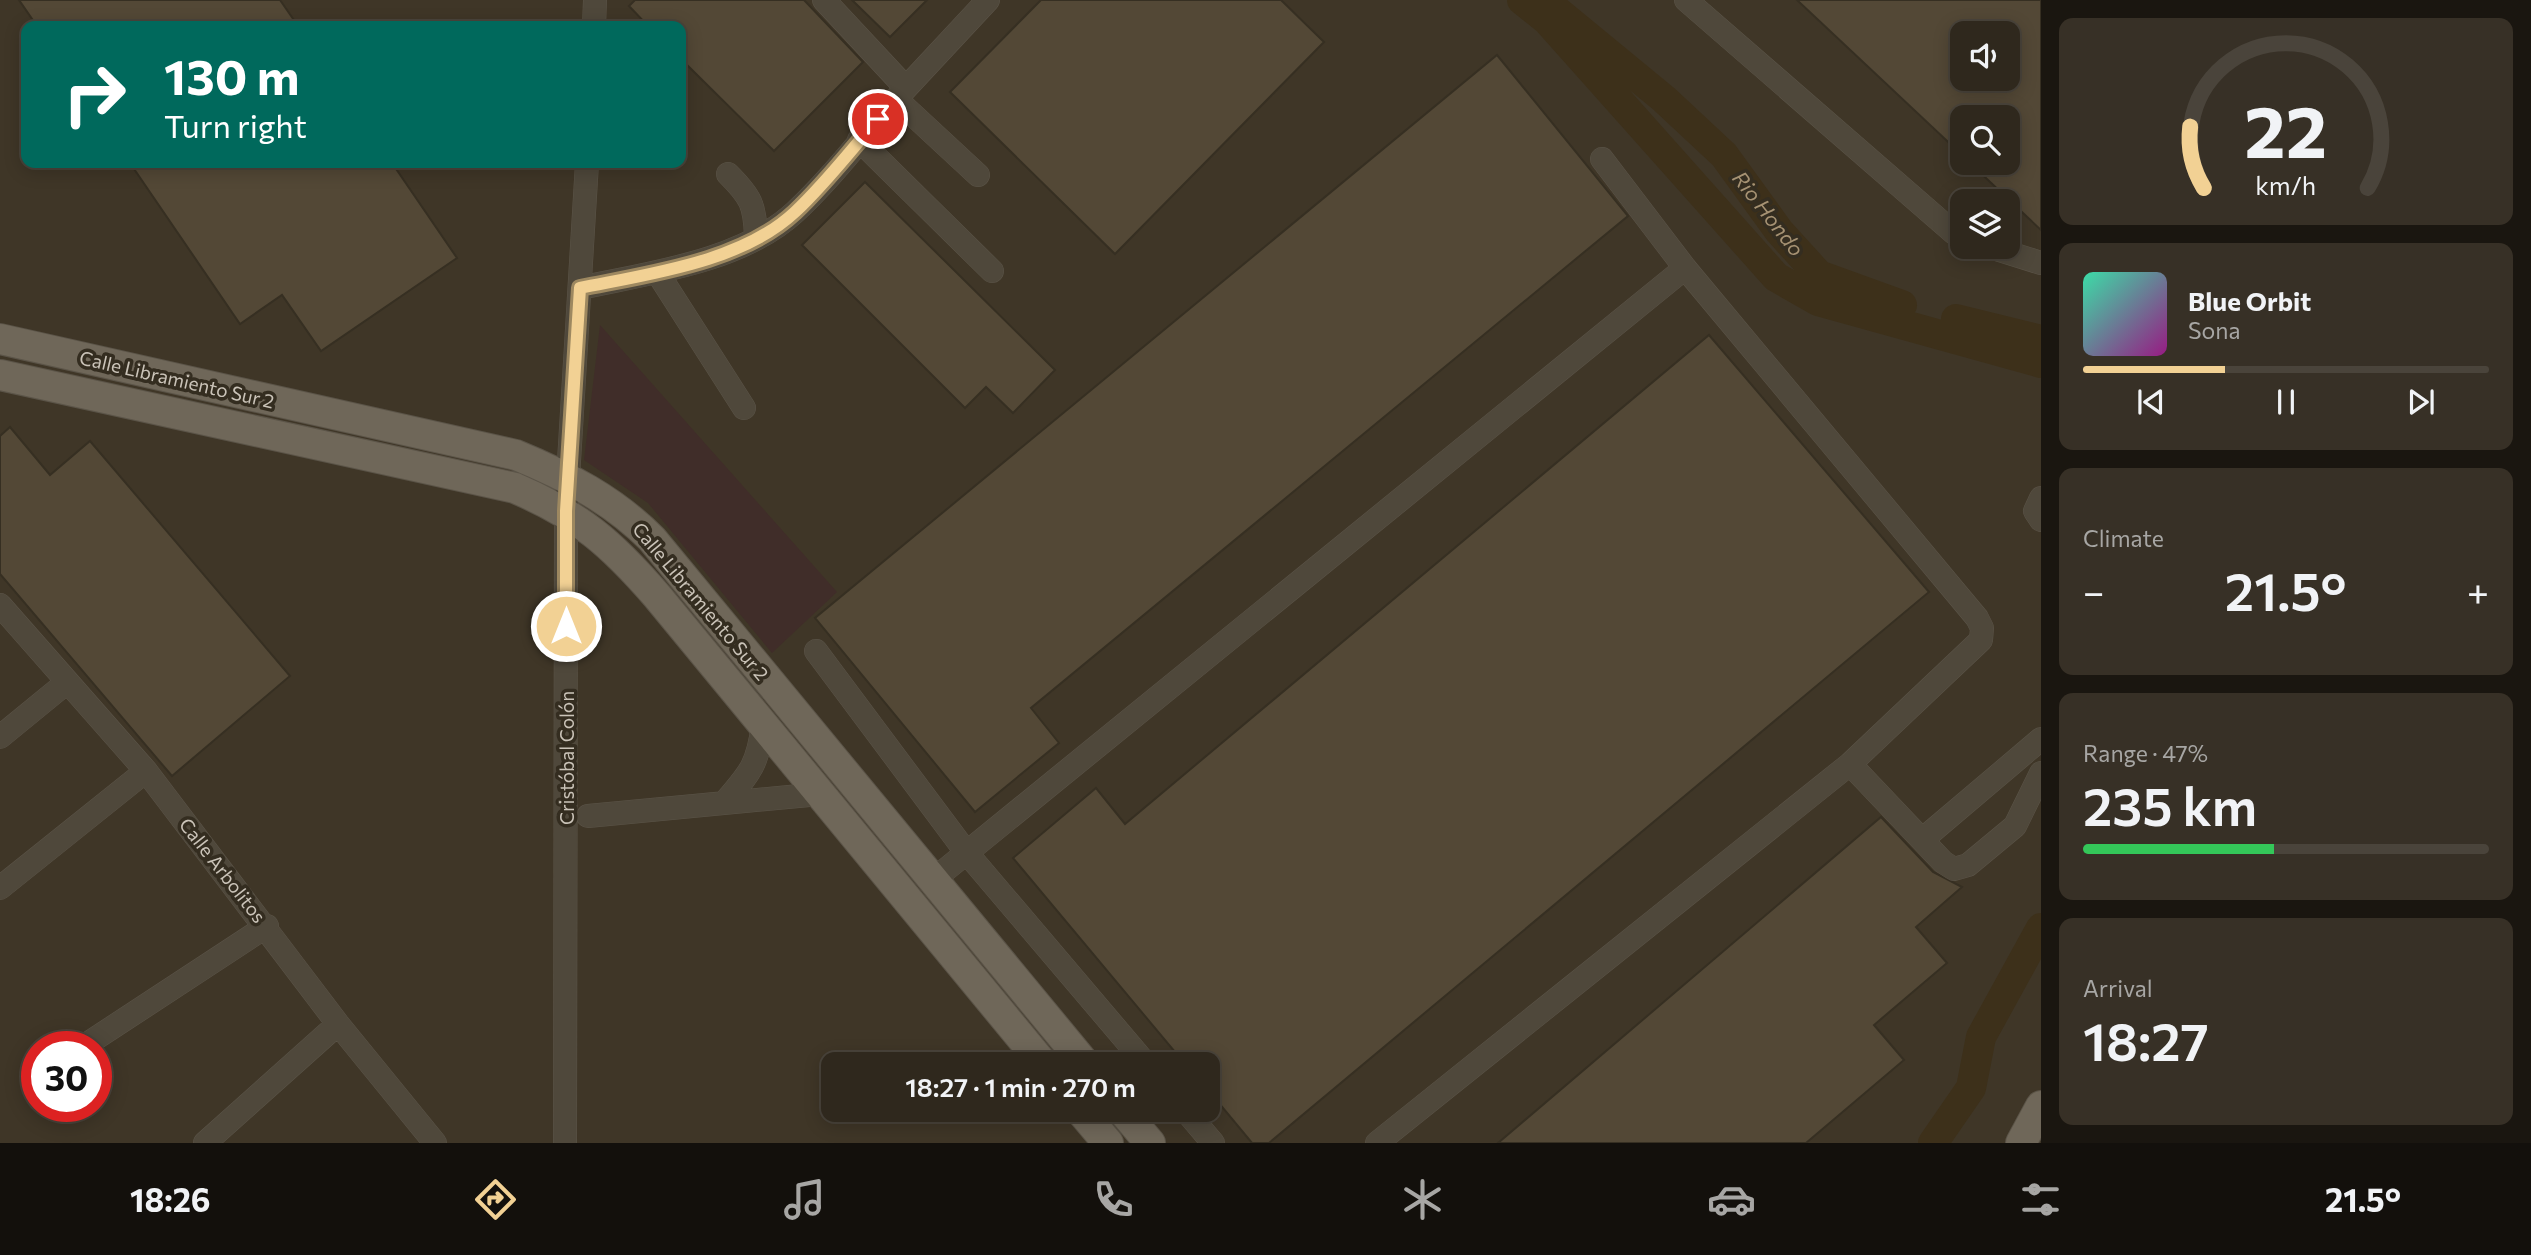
<!DOCTYPE html>
<meta charset="utf-8">
<style>
body{margin:0;font-family:Commissioner,sans-serif;background:#373026;color:#f1f3f6;height:100vh;display:flex;flex-direction:column;font-size:26px;white-space:nowrap}
*{box-sizing:border-box;margin:0}
p{font-size:23px;color:#a7a6a4}
.icon{flex:none;width:38px;height:38px;fill:none;stroke:currentColor;stroke-width:2;stroke-linecap:round;stroke-linejoin:round}
.map{position:relative;flex:1;overflow:hidden}
.panel{display:flex;flex-direction:column;gap:18px;padding:18px;background:#1a1610;width:490px}
.panel>*{flex:none}
.top-card{position:absolute;left:21px;top:21px;width:665px;height:147px;border-radius:14px;box-shadow:0 4px 18px #0003,0 0 0 2px #4a443b;background:#00695c;color:#fff;overflow:hidden}
.fabs{position:absolute;left:1950px;top:21px;display:grid;gap:14px}
.fabs a{display:grid;place-items:center;width:70px;height:70px;border-radius:14px;background:#2f281d;box-shadow:0 4px 18px #0003,0 0 0 2px #4a443b;font-size:35px}
.speed{position:absolute;left:21px;top:1031px;display:flex;gap:14px;font-size:35px;font-weight:700;text-align:center}
.speed>*{display:grid;place-content:center;width:91px;height:91px;border-radius:50%;background:#2f281d;box-shadow:0 4px 18px #0003,0 0 0 2px #4a443b;line-height:1}
.speed .limit{border:10px solid #d22;background:#fff;color:#111}
.pin{position:absolute;display:grid;place-items:center;width:60px;height:60px;color:#fff;margin:-30px;border:4px solid #fff;border-radius:50%;box-shadow:0 2px 7px #0007}
.me{position:absolute;width:77px;margin:-38px;rotate:0deg;stroke-linejoin:round;filter:drop-shadow(0 0 5px #0008)}
.turn{display:flex;align-items:center;gap:24px;height:147px;padding:0 28px;font-size:32px}
.turn .icon{width:91px;height:91px;stroke-width:2.5}
.turn b{display:block;font-size:49px;line-height:60px}
.big{font-size:52px;font-weight:600;line-height:1.1}
.panel .card{flex:1;display:flex;flex-direction:column;justify-content:center;gap:10px;min-width:0;padding:0 24px;border-radius:14px;background:#373026}
.panel .dial{align-items:center;gap:0}
.dial svg{height:182px;overflow:visible;fill:none;stroke:#4a443b;stroke-width:7;stroke-linecap:round;text-anchor:middle}
.dial text{fill:#f1f3f6;stroke:none}
.song{display:flex;align-items:center;gap:21px}
.cover{width:84px;height:84px;border-radius:10px;background:linear-gradient(135deg,hsl(160 70% 55%),hsl(310 70% 35%))}
.played{height:7px;border-radius:4px;background:linear-gradient(90deg,#f2d194 35%,#4a443b 35%)}
.keys{display:flex;justify-content:space-around;direction:ltr}
.heat{display:flex;justify-content:space-between;align-items:center;font-size:38px;direction:ltr}
.charge{height:10px;border-radius:5px;background:linear-gradient(90deg,#34c759 47%,#4a443b 0)}
.trip{position:absolute;left:821px;top:1052px;width:399px;height:70px;border-radius:14px;background:#2f281d;box-shadow:0 4px 18px #0003,0 0 0 2px #4a443b;font-weight:600;line-height:70px;text-align:center}
.menu{display:flex;height:112px;justify-content:space-around;align-items:center;background:#13100c;color:#a7a6a4}
.menu .icon{width:49px;height:49px}
.menu .active{color:#f2d194}
.menu b{font-size:32px;color:#f1f3f6}
main{display:flex;flex:1;min-height:0}
.map>svg:first-child{display:block}
</style>
<main>
<div class="map">
<svg width="2041" height="1143" viewBox="0 0 2041 1143">
<rect width="100%" height="100%" fill="#3f3627"/>
<path fill="#402d29" d="M600,325L837,592L772,653L648,503L584,460Z"/>
<g fill="none" stroke-linecap="round" stroke-linejoin="round">
<path stroke="#3d301a" stroke-width="30" d="M1522,0L1547,20L1776,277L1818,301L2041,363
M1557,11L1664,99L1724,155L1779,231L1819,275L1902,305
M1956,319L2041,340
M1933,1143L1971,1088L1981,1037L2041,928"/>
</g>
<path fill="#534836" stroke="#362f22" stroke-width="2" fill-rule="evenodd" d="M19,0H280L298,26H37Z
M635,0H804L863,62L774,151L681,59V26H648L629,6Z
M852,0H927L890,37Z
M1041,0H1281L1324,42L1115,254L950,92Z
M1797,0H2041V230L1970,163H2007V117H1962V155ZM1962,33H2007V79H1962Z
M1497,55L1628,216L1031,708L1059,743L975,812L815,618Z
M130,163H392L457,258L321,351L282,295L240,324Z
M865,182L1055,370L1013,413L986,387L965,408L802,245Z
M1709,335L1929,592L1269,1143H1252L1208,1090V1064H1185L1013,858L1096,788L1125,824Z
M10,427L50,475L90,441L290,676L172,776L0,574V436Z
M1881,817L1933,872L1962,887L1916,927L1947,963L1874,1025L1904,1060L1806,1143H1498Z"/>
<g fill="none" stroke-linecap="round" stroke-linejoin="round">
<defs>
<path id="minor" d="M1686,0L1954,233L1962,236
M594,26L595,0
M906,88L988,0
M896,99L978,175
M859,140L992,271
M728,174C751,197 755,205 756,237
M1990,247L2041,263
M657,272L744,408
M580,288C649,273 741,262 795,212C835,175 869,128 906,88L824,0
M2041,498L2035,511L2041,520
M0,605L146,771L338,1024L435,1143
M816,651L966,852L1146,1064
M0,737L66,683
M1850,764L1943,862L1954,869L1968,865L2015,826L2041,773
M724,803C750,773 758,765 763,724
M588,816L820,794
M1923,839L2041,739
M933,880L1685,268
M0,888L146,771
M84,1046L267,926
M1185,1110L1213,1143
M205,1143L338,1024
M565,1143L566,511L587,163
M1377,1143L1850,764L1981,640L1982,628L1977,618L1685,268L1602,159"/>
<path id="major" d="M0,339L516,455C567,476 613,500 652,539L1085,1064
M0,375L515,488C580,516 611,543 657,596L1043,1064
M1080,1110L1108,1143
M1122,1110L1150,1143
M2021,1143L2041,1106"/>
</defs>
<use href="#minor" stroke="#5b5448" stroke-width="24"/>
<use href="#major" stroke="#5b5448" stroke-width="32"/>
<use href="#minor" stroke="#4f483b" stroke-width="23"/>
<use href="#major" stroke="#6f6759" stroke-width="30"/>
</g>
<g fill="none" stroke-linecap="round" stroke-linejoin="round">
<defs>
<path id="route" d="M566,626V511L580,288C649,274 742,262 795,212C825,184 851,150 878,119"/>
</defs>
<use href="#route" stroke="#9d8860" stroke-width="18"/>
<use href="#route" stroke="#f2d194" stroke-width="12"/>
</g>
<g text-anchor="middle" dominant-baseline="central" stroke-width="7" stroke-linejoin="round" paint-order="stroke">
<g font-size="19" fill="#cac3b8" stroke="#342d20">
<text transform="translate(177 379) rotate(13)">Calle Libramiento Sur 2</text>
<text transform="translate(701 601) rotate(50)">Calle Libramiento Sur 2</text>
<text transform="translate(566 758) rotate(-90)">Cristóbal Colón</text>
<text transform="translate(223 870) rotate(52)">Calle Arbolitos</text>
</g>
<g font-size="21" font-style="italic" fill="#a69273" stroke="#342d20">
<text transform="translate(1769 213) rotate(52)">Rio Hondo</text>
</g>
</g>
</svg>
<div class="fabs">
<a><svg class="icon" aria-label="sound" viewBox="0 0 24 24"><path d="M4 9h4l5-4v14l-5-4H4zM17 9q2 3 0 6"/></svg></a>
<a><svg class="icon" aria-label="search" viewBox="0 0 24 24"><circle cx="10" cy="10" r="6"/><path d="M15 15l6 6"/></svg></a>
<a><svg class="icon" aria-label="layers" viewBox="0 0 24 24"><path d="M12 4l9 5-9 5-9-5zM3 14l9 5 9-5"/></svg></a>
</div>
<div class="speed"><div class="limit">30</div></div>
<div class="pin" style="left:878px;top:119px;background:#d93025"><svg class="icon" aria-label="arrive" viewBox="0 0 24 24"><path d="M6 21V4h12l-3 4 3 4H6"/></svg></div>
<svg class="me" style="left:566px;top:626px" viewBox="-20 -20 40 40"><circle r="17" fill="#f2d194" stroke="#fff" stroke-width="3"/><path d="M0-11L8 9 0 5-8 9z" fill="#fff"/></svg>
<div class="trip">18:27 · 1 min · 270 m</div>
<div class="top-card">
<div class="turn"><svg class="icon" aria-label="right" viewBox="0 0 24 24"><path d="M7 20v-9h11M14 6l5 5-5 5"/></svg><div><b>130 m</b>Turn right</div></div>
</div>
</div>
<section class="panel">
<div class="card dial"><svg viewBox="0 0 100 80">
<path d="M14 69A42 42 0 1 1 86 69"/>
<path d="M14 69A42 42 0 0 1 8 42" stroke="#f2d194"/>
<text x="50" y="56" font-size="32" font-weight="700">22</text>
<text x="50" y="72" font-size="11">km/h</text>
</svg></div>
<div class="card">
<div class="song"><i class="cover"></i><div><b>Blue Orbit</b><p>Sona</p></div></div>
<div class="played"></div>
<div class="keys"><svg class="icon" aria-label="previous" viewBox="0 0 24 24"><path d="M18 5L8 12l10 7zM5 5v14"/></svg><svg class="icon" aria-label="pause" viewBox="0 0 24 24"><path d="M8 5v14M16 5v14"/></svg><svg class="icon" aria-label="next" viewBox="0 0 24 24"><path d="M6 5l10 7-10 7zM19 5v14"/></svg></div>
</div>
<div class="card"><p>Climate</p>
<div class="heat"><a>−</a><b class="big">21.5°</b><a>+</a></div>
</div>
<div class="card"><p>Range · 47%</p><b class="big">235 km</b><div class="charge"></div></div>
<div class="card"><p>Arrival</p><b class="big">18:27</b></div>
</section>
</main>
<nav class="menu">
<b>18:26</b>
<svg class="icon active" aria-label="directions" viewBox="0 0 24 24"><path d="M12 3l9 9-9 9-9-9zM9 14v-3h6M13 9l2 2-2 2"/></svg>
<svg class="icon" aria-label="music" viewBox="0 0 24 24"><path d="M9 18V5l10-2v13"/><circle cx="6" cy="18" r="3"/><circle cx="16" cy="16" r="3"/></svg>
<svg class="icon" aria-label="phone" viewBox="0 0 24 24"><path d="M5 4h4l2 5-3 2q2 4 5 5l2-3 5 2v4C11 20 4 13 5 4z"/></svg>
<svg class="icon" aria-label="climate" viewBox="0 0 24 24"><path d="M12 3v18M4 7l16 10M4 17L20 7"/></svg>
<svg class="icon" aria-label="car" viewBox="0 0 24 24"><path d="M5 17H2v-5l4-1 3-4h7l3 4 3 1v5h-3M9 17h6M6 11h13"/><circle cx="7" cy="17" r="2"/><circle cx="17" cy="17" r="2"/></svg>
<svg class="icon" aria-label="filters" viewBox="0 0 24 24"><path d="M4 7h16M4 17h16"/><circle cx="9" cy="7" r="2"/><circle cx="15" cy="17" r="2"/></svg>
<b>21.5°</b>
</nav>
